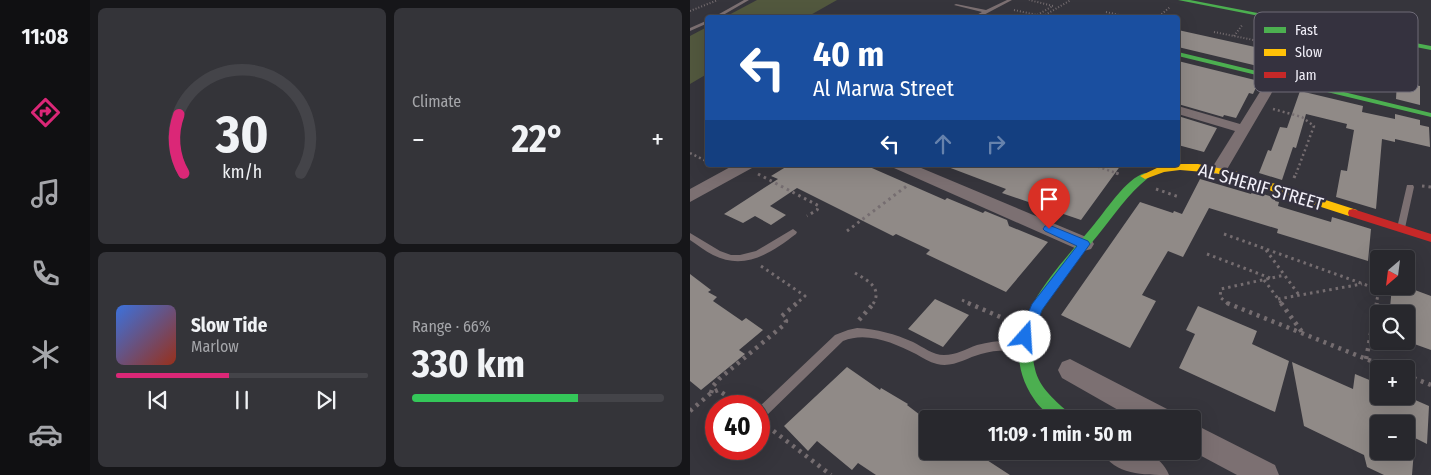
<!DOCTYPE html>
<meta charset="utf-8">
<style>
body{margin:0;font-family:"Fira Sans Condensed",sans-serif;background:#343439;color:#f1f3f6;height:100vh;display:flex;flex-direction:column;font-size:19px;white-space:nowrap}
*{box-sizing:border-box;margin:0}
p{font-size:16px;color:#a5a6aa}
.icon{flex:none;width:28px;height:28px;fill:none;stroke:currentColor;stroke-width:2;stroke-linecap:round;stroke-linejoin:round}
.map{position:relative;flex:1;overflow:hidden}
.drawer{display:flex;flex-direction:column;gap:8px;padding:8px;background:#161619;width:600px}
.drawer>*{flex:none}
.banner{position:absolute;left:15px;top:15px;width:475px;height:152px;border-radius:5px;box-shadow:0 5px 20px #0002,0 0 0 1px #444449;background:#1a4fa0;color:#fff;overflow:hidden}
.needle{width:32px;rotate:208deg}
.buttons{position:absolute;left:680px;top:250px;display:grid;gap:10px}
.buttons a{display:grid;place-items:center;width:45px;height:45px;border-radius:5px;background:#28282d;box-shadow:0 5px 20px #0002,0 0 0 1px #444449;font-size:25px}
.speed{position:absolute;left:15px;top:395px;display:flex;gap:10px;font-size:25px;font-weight:700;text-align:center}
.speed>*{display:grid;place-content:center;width:65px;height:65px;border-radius:50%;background:#28282d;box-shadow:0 5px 20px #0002,0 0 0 1px #444449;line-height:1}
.speed .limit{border:8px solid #d22;background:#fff;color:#111}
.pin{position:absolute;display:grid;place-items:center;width:42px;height:42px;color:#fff;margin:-51px -21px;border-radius:50% 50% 50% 0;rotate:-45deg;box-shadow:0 0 5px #0007}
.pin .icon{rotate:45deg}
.me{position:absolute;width:55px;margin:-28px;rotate:19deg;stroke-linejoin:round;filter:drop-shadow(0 0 4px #0008)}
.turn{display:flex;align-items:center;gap:18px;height:105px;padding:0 25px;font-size:22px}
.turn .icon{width:65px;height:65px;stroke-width:2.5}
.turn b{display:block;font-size:35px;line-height:42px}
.lanes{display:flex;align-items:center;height:48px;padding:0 25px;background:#0003;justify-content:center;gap:25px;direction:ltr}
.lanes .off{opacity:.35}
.big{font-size:38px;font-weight:700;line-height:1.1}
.drawer .tile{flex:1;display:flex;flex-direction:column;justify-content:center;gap:8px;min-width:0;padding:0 18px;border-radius:8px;background:#343439}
.drawer .dial{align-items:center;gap:0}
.dial svg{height:130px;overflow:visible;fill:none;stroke:#444449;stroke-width:7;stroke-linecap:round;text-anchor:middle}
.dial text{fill:#f1f3f6;stroke:none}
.song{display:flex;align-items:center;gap:15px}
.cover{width:60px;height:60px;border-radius:8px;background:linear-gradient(135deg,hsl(220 70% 55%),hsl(10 70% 35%))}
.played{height:5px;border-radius:2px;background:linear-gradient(90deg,#db2777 45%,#444449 45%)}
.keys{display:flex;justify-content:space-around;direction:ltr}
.heat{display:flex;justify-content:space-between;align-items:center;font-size:28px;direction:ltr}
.charge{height:8px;border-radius:4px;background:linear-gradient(90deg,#34c759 66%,#444449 0)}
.drawer .tiles{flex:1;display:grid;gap:8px;grid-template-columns:repeat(2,1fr)}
.trip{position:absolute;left:229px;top:410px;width:282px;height:50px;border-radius:5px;background:#28282d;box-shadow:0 5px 20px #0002,0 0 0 1px #444449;font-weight:700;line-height:50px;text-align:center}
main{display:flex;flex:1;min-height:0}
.menu{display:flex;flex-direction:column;width:90px;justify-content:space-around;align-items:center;background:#101012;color:#a5a6aa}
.menu .icon{width:35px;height:35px}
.menu .active{color:#db2777}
.menu b{font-size:22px;color:#f1f3f6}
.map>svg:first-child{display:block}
</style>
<main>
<nav class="menu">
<b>11:08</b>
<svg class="icon active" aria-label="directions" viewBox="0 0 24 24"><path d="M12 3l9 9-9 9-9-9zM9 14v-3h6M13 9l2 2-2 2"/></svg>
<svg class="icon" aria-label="music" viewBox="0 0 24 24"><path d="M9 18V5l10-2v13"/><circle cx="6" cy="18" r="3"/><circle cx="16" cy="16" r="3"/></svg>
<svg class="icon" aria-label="phone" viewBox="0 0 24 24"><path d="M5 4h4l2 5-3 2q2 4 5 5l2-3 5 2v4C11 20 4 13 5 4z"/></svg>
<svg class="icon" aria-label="climate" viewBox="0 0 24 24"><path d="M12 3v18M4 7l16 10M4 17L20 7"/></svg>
<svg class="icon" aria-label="car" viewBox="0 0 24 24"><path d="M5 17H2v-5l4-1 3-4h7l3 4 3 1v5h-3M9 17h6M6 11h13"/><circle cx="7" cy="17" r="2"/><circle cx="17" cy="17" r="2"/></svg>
</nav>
<section class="drawer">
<div class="tiles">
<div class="tile dial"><svg viewBox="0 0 100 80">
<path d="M14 69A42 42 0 1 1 86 69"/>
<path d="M14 69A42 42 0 0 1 11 33" stroke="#db2777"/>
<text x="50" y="56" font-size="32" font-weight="700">30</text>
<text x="50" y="72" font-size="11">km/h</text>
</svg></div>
<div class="tile"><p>Climate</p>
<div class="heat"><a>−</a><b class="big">22°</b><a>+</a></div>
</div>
<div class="tile">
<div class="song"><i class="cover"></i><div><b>Slow Tide</b><p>Marlow</p></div></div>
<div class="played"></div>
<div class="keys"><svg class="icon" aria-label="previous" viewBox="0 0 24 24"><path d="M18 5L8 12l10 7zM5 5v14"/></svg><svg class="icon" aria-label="pause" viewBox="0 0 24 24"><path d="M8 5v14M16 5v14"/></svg><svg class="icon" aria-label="next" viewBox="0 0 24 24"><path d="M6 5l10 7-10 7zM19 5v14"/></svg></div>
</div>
<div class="tile"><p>Range · 66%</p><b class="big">330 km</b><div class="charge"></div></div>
</div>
</section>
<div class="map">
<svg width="741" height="475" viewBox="0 0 741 475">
<rect width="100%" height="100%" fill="#36353c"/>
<path fill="#52583e" d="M67,0H147L117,17H35Z
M17,27V74L0,84V36Z"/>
<path fill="#908a87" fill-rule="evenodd" d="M488,30L633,62H635L637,56L680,64L675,92L615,77L616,74L577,66L576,68L488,47Z
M488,61L569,81L563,94L559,93L546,118L534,115L533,117L488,104Z
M707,81L730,86V105L706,99Z
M610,91L673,106L672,112L705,119V114L730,120V125L739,127L740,147L705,139V142L692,139L686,209L646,197L651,170L657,171L664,130L656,128L657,124L616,114L606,148L603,147L592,180L569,173L578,150L581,151L590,127L597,128Z
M488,116L527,128L514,152L488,145Z
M99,165H175L255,200L257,198L293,213L295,211L317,220L319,226L358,242L316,292L236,254L240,250L206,234L203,236L107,188L80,206L96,215L81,225L65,216L53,223L34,214L88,179L81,176Z
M258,165H431L391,220L312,193L316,189L258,167Z
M510,179L561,194L563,191L586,198L585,201L589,202L588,206L641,222L642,217L681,229L678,261L587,233L588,229L519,208L493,257L478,251L452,295L466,301L440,348L371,315L450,202L483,213L484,211L492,214Z
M0,274L21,290L18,292L27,297L23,301L52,321L56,318L73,330L49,350L55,354L11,390L0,381Z
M702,286H714L741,296V350L716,341V314L700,308Z
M245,299L279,315L253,347L218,329Z
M508,306L567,331L562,344L599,361L585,412L489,368L505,334L496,330Z
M602,362L663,389L665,374L689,384V396H716L739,406L737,444L725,438L722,475H694L677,467L674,455L614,426ZM689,424H716V451H689Z
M157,367L190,390L191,388L218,404L217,405L238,421V451H283L320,475H186L168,463L162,470L127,441L118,451L94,426Z"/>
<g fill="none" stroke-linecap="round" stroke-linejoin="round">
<path stroke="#756d70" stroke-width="2" stroke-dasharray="1 2" stroke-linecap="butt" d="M324,10L347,15L363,6L339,0
M0,11L28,0
M416,12L442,18
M149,17L152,18
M350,18L381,0
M467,18L480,7
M524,32L623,52
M544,36L553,24
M688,75L695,53"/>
<path stroke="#756d70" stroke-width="2.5" stroke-dasharray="2 3" stroke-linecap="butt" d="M685,87L689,74
M583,109L612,117L624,126L606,174
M0,153L18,162
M403,165L429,174"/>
<path stroke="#756d70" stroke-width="3" stroke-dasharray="2.5 4" stroke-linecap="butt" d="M426,173L429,174
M68,174L129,206L127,210L117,216
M604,178L606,173
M732,186L741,187
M466,189L489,197
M157,231L218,185
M534,234L679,286L688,295L686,304
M576,250L609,295
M517,254L580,278
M71,266L115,296L106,304
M165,273C177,280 193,288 183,304
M574,280L592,304
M588,299L672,284
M272,300L281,304
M538,304L530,297L531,289L595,275"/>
<path stroke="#756d70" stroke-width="4.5" stroke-dasharray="3 5" stroke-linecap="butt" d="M278,303L315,319
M537,303L701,369
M591,303L612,332
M169,320L184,303
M676,359L687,303
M716,375L741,385
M21,393L23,386L29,379L95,324L96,321L92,316L107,303
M0,411L21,393L28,390L52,406
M77,426L141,475"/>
<path fill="#7c7072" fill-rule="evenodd" d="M54,0H59L28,18H22Z
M317,0H322L288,18H281L292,12L264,5L266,4L296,10Z
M18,20V23L0,31V28Z
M717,185H723L724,187L715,228L711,231L707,228Z
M103,229L107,232L106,234C81,253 55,271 23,255C15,251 8,245 0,240V233L30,251L41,255H50L66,251Z
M167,328C187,329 205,334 223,342C233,347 243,355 254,355C266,355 276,349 287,345C301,341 315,340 329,341L333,343L334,346L333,349L329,351C316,350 303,350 291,354C276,358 263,368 247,364C239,362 233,358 226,354C204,343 177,331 153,341L73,419L69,421V407L145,335L158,330Z"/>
<path fill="#7c7072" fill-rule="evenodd" d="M585,73L591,77L536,171L534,174H522L520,171L545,131L488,114V106L550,124L581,74Z
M44,165H64L62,168L0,202V189Z
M202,165H224L401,239L404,244L401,249L394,251L387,249L204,168Z
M380,359L479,410L483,419H444L372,378L368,370L372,362Z
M502,423L585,465L589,475H547L502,451Z
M412,451C438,451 468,447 479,475C454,475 424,475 412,451Z"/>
<path fill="#4caf50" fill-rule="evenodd" d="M488,0H500L741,46V50Z
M488,52L741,113V117L488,56Z
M455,173L458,174L460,176L458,178C438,194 424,215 408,235C386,262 358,290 347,323C342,338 341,354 345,369C349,388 366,401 380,414L382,419H363C357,413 349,407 344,399C300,334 362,275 402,227C415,212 436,178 455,173Z"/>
<path fill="#ffc107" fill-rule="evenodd" d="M488,164H508L548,172L667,210L668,213L667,216H659L526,173L490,170L474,172L455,179L450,176L469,167Z"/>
<path fill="#c62828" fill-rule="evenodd" d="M663,209L741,234V242L659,216L658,213L659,210Z"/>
</g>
<path fill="#1a73e8" stroke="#114b97" d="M359,225L398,241L400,244L352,310L340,342L335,343L330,342L328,337L342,304L387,246L355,231L353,229L355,226Z"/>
<g text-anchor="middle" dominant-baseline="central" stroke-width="5" stroke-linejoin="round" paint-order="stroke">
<g font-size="18" fill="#f2f0f9" stroke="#35323f">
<text transform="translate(571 187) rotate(16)">AL SHERIF STREET</text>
</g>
</g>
<rect x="564" y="12" width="164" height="80" rx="8" fill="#35323f" stroke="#6e6b77" stroke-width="1"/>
<rect x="574" y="27" width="22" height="6" fill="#4caf50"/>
<rect x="574" y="49" width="22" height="7" fill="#ffc107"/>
<rect x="574" y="72" width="22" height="6" fill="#c62828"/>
<g font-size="14" fill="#f2f0f9">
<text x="605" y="35">Fast</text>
<text x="605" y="57">Slow</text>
<text x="605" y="80">Jam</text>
</g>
</svg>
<div class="buttons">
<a><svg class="needle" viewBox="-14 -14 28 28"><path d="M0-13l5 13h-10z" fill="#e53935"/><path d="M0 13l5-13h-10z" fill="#a5a6aa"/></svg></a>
<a><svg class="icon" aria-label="search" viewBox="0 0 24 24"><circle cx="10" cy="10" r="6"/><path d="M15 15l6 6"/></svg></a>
<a>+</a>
<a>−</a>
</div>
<div class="speed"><div class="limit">40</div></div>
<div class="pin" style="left:359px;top:229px;background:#d93025"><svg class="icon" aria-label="arrive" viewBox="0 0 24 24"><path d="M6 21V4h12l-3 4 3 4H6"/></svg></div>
<svg class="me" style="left:335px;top:337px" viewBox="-20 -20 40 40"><circle r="19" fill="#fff"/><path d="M0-13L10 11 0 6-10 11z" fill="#1a73e8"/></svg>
<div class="trip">11:09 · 1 min · 50 m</div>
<div class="banner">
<div class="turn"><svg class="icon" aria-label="left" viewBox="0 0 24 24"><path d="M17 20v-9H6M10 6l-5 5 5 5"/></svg><div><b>40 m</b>Al Marwa Street</div></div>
<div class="lanes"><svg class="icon" aria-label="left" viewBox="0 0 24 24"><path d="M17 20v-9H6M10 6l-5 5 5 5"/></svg><svg class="icon off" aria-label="ahead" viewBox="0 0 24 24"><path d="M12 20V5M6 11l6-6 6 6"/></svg><svg class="icon off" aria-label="right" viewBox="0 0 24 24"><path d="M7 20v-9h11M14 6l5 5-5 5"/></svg></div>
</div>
</div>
</main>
